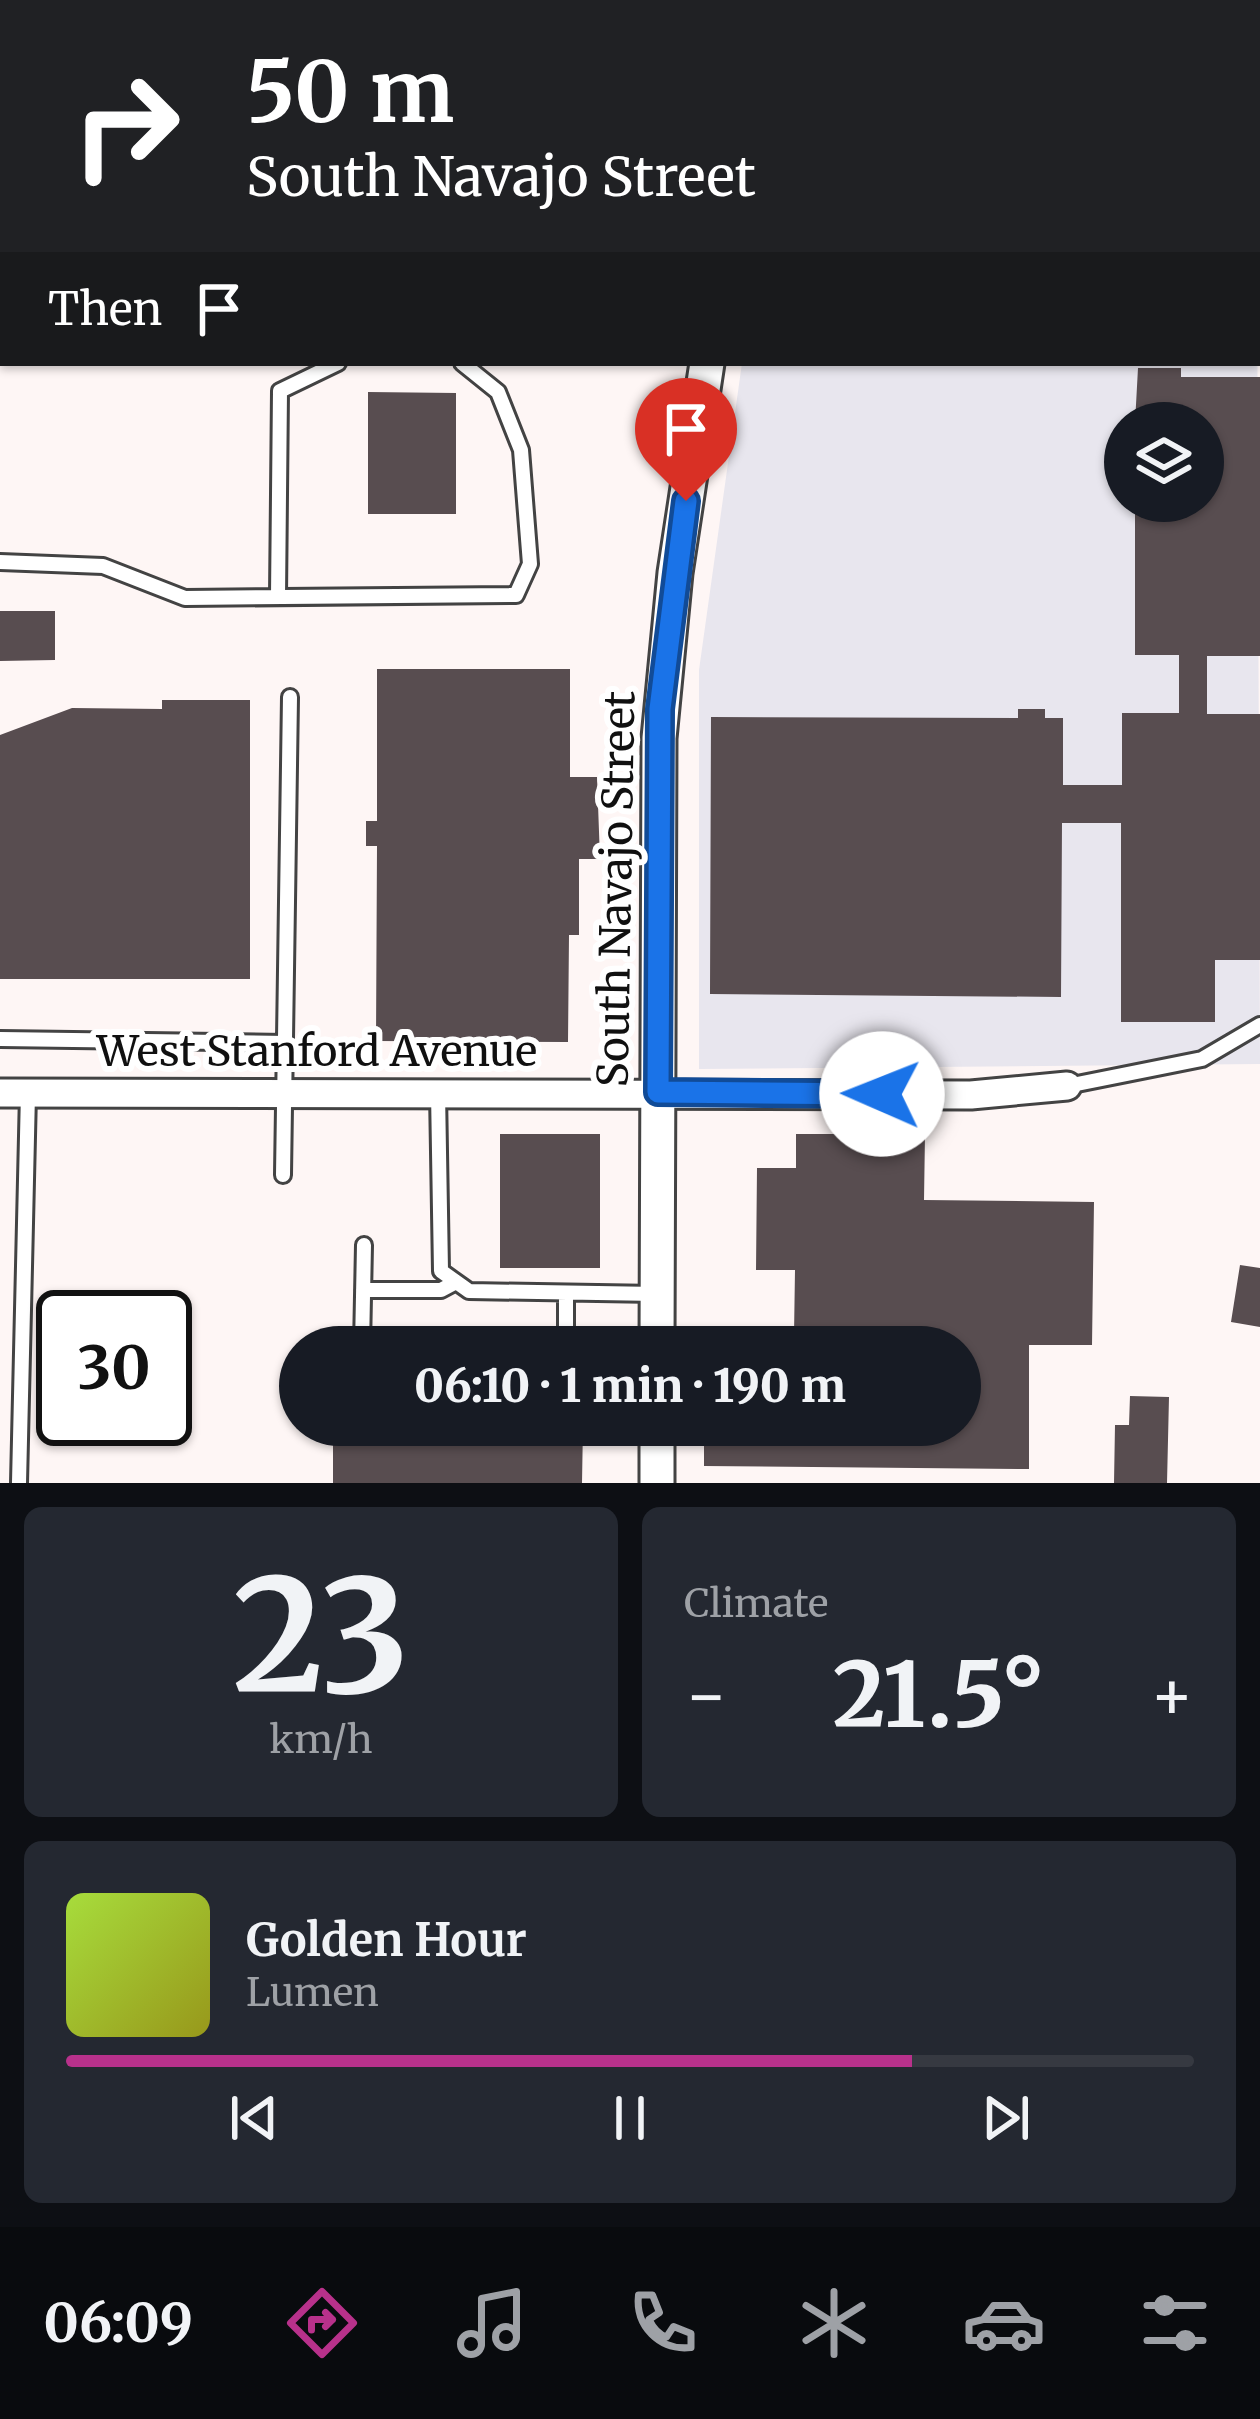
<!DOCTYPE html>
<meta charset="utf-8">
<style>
body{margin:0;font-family:Merriweather,serif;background:#242831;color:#f1f3f6;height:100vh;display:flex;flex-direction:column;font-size:45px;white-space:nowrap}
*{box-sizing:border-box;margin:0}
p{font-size:39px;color:#9ea1a6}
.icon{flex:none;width:66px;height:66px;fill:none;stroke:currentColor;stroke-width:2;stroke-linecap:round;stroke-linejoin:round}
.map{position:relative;height:1483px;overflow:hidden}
.sheet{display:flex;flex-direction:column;gap:24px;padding:24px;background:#0d0f14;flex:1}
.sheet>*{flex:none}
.guide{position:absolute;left:0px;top:0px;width:1260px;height:366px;box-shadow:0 3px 9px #0004;background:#202124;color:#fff;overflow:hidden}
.controls{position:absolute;left:1104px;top:402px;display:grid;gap:24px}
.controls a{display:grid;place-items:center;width:120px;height:120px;border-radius:50%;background:#171b24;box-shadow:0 3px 9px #0004;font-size:60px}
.speed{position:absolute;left:36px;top:1290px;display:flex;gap:24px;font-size:60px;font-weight:700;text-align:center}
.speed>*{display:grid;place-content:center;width:156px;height:156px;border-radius:50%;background:#171b24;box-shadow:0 3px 9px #0004;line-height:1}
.speed .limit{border:6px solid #111;border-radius:18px;background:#fff;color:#111}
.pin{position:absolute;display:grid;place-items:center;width:102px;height:102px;color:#fff;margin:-123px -51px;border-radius:50% 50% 50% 0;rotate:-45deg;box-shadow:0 0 12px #0007}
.pin .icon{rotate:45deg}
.me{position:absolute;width:132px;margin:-66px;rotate:271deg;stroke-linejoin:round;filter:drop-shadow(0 0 9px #0008)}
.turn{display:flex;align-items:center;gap:42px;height:252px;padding:0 48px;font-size:54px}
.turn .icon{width:156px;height:156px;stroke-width:2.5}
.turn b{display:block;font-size:84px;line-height:102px}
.then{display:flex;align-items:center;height:114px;padding:0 48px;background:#0003;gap:24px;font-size:45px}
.big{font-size:90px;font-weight:800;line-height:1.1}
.sheet .tile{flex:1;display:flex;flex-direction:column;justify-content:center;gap:18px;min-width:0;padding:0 42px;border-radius:18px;background:#242831}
.sheet .dial{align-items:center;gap:0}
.dial b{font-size:156px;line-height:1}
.song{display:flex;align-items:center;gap:36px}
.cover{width:144px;height:144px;border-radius:18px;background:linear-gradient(135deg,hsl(80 70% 55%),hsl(60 70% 35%))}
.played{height:12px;border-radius:6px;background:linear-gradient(90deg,#b8318b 75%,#363941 75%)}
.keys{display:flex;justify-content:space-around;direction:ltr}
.heat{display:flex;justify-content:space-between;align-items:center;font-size:66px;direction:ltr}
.sheet .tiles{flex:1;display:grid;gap:24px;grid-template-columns:1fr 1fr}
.tile:last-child{grid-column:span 2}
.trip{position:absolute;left:279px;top:1326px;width:702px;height:120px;border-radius:60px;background:#171b24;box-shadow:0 3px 9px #0004;font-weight:800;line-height:120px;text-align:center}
.dock{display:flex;height:192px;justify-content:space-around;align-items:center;background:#090b0e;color:#9ea1a6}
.dock .icon{width:84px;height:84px}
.dock .active{color:#b8318b}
.dock b{font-size:54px;color:#f1f3f6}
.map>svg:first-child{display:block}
</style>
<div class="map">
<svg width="1260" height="1483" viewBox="0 0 1260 1483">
<rect width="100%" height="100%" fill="#fef6f5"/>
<path fill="#e8e6ee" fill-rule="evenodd" d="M1257,250L1260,1064L699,1069V670L742,363H1257ZM1125,423H1203V501H1125Z"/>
<path fill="#584d50" d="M1138,368H1181V377H1260V656H1207V714H1260V960H1215V1022H1121V823H1062L1061,997L710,994L711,717L1018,718V709H1045V718H1063V785H1122V713H1179V655H1135V501H1203V423H1135Z
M368,392L456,393V514H368Z
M0,611H55V660L0,661Z
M377,669H570V777H597L600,859H579V935H569L568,1042L376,1041L377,846H366V821H377Z
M162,700H250V979H0V735L72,708L162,709Z
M500,1134H600V1268H500Z
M796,1134H925L924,1200L1094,1202L1092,1345H1029V1469L704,1466V1425H960V1344H931V1335H794L795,1270H756L757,1168H796Z
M1240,1265L1260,1268V1327L1231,1322Z
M1130,1396L1169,1397L1167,1483H1114L1115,1425H1129Z
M333,1425H583L582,1483H333Z"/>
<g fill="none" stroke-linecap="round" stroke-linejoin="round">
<defs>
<path id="service" d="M937,0V3
M1026,0V3
M1112,3V0
M1257,280H1260
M0,562L103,566L185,598L516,595L530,564L521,450L498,392L462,363
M278,597L280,391L338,363
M0,1039L285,1043
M1067,1086L1202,1059L1260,1025
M438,1092L441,1271L469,1291L657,1294
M283,1175L290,697
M363,1290H441L456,1282
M362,1347L364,1245
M566,1347V1293
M19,1483L28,1093"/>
<path id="minor" d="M9,3L10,0
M1257,42H1260
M0,48L3,34
M0,222L3,223
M0,1093L971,1095L1067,1086"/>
<path id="tertiary" d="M730,3V0
M657,1347L659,738L675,573L707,363
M657,1483V1425"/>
</defs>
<use href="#service" stroke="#434343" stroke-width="20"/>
<use href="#minor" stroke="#434343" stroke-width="33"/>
<use href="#tertiary" stroke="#434343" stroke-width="39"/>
<use href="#service" stroke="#fff" stroke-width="14"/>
<use href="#minor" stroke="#fff" stroke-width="27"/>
<use href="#tertiary" stroke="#fff" stroke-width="33"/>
</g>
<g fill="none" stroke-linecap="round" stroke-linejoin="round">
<defs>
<path id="route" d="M686,501L660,709L658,1092L882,1094"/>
</defs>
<use href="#route" stroke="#114b97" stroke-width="30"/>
<use href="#route" stroke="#1a73e8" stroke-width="21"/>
</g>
<g text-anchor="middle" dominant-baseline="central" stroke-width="12" stroke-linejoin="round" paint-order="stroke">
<g font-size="42" fill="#101010" stroke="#fff">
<text transform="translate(616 889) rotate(-89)">South Navajo Street</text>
<text x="317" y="1051">West Stanford Avenue</text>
</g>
</g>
</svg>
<div class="controls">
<a><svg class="icon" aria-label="layers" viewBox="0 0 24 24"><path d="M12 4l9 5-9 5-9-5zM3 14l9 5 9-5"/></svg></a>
</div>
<div class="speed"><div class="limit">30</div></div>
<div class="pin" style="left:686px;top:501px;background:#d93025"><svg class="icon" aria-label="arrive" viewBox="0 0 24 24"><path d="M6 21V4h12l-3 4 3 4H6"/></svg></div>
<svg class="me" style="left:882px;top:1094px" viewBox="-20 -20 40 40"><circle r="19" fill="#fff"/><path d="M0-13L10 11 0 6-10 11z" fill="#1a73e8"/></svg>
<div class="trip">06:10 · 1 min · 190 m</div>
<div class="guide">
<div class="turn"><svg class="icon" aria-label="right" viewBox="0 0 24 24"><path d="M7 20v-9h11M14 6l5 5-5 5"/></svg><div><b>50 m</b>South Navajo Street</div></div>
<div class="then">Then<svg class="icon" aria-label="arrive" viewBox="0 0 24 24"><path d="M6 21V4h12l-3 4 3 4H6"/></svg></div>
</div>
</div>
<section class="sheet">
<div class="tiles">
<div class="tile dial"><b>23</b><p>km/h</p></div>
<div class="tile"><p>Climate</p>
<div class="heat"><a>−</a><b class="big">21.5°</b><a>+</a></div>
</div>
<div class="tile">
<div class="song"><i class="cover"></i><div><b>Golden Hour</b><p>Lumen</p></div></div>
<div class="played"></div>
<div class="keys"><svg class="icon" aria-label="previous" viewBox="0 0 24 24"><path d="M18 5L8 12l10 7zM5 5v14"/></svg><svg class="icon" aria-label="pause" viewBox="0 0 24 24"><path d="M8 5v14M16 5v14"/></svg><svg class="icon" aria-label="next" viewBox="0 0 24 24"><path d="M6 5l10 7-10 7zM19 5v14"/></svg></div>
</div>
</div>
</section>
<nav class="dock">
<b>06:09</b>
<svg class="icon active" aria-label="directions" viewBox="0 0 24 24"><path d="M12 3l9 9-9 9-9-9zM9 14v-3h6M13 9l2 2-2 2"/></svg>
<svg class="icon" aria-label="music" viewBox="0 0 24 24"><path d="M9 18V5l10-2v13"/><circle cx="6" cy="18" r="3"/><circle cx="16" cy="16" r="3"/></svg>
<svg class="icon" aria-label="phone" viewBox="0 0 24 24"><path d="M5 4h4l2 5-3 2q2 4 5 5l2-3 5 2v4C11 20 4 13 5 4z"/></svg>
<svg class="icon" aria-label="climate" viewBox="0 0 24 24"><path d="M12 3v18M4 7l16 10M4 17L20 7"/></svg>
<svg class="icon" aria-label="car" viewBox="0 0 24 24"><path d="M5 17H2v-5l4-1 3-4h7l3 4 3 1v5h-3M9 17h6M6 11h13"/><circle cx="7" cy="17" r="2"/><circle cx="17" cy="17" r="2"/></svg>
<svg class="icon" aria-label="filters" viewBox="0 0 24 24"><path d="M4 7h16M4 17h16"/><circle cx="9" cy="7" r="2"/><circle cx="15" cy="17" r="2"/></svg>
</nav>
